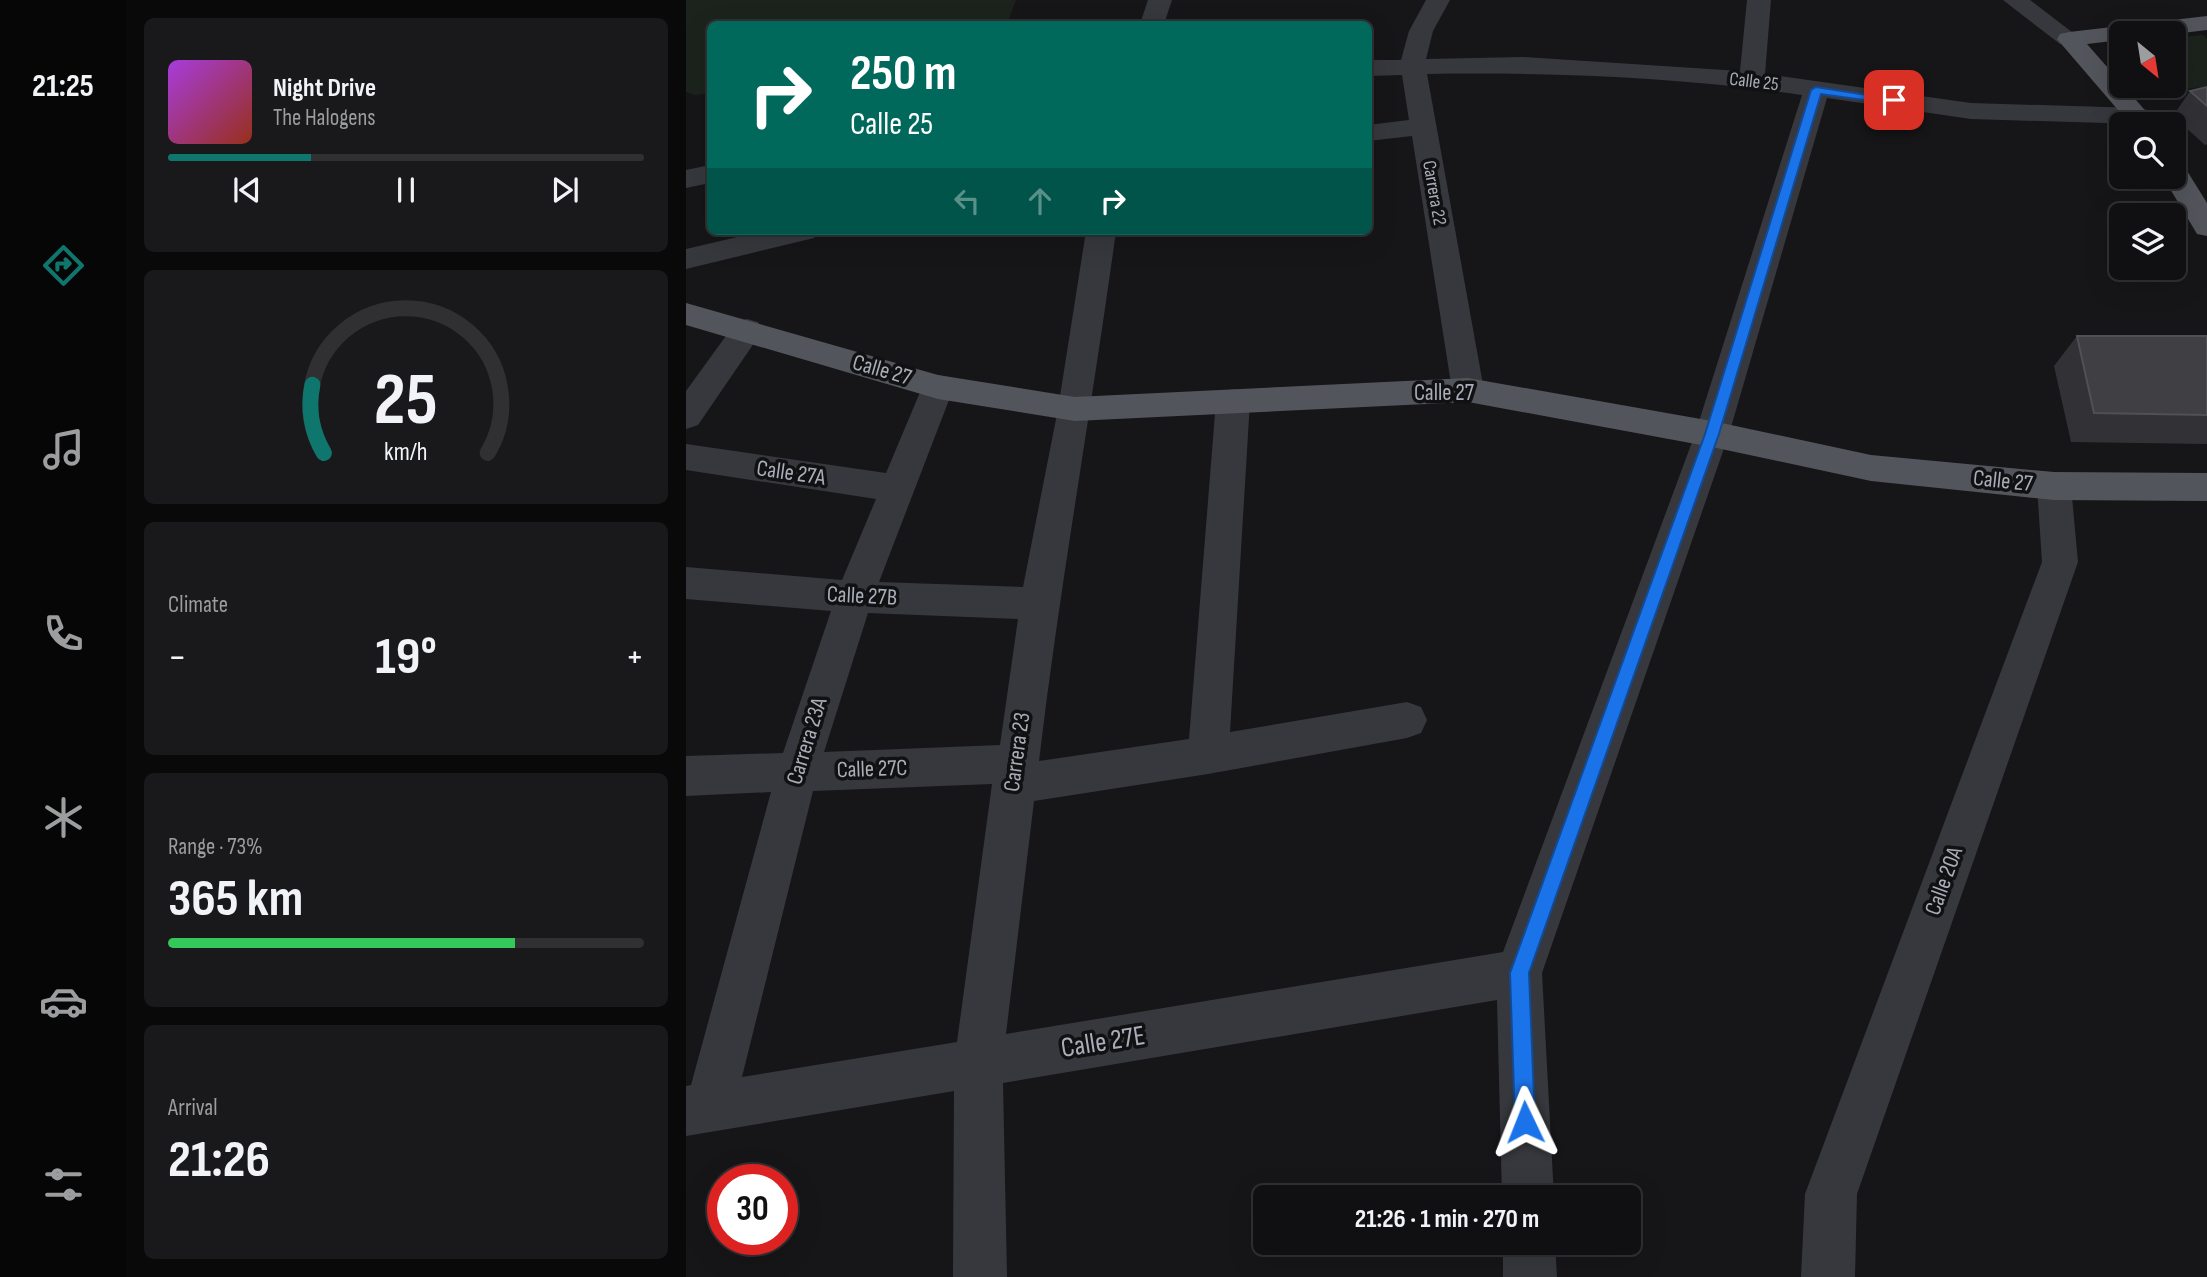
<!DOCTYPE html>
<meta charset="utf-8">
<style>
body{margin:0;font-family:"Sofia Sans Condensed",sans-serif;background:#19191b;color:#f1f3f6;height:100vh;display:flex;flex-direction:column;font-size:26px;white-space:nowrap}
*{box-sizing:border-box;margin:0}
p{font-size:23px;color:#9c9d9f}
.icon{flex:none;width:38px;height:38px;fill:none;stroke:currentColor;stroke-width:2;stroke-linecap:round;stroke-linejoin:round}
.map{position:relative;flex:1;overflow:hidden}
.drawer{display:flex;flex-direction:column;gap:18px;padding:18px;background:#09090a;width:560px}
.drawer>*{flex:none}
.top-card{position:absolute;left:21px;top:21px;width:665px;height:214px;border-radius:10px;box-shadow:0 7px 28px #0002,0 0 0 2px #303032;background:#00695c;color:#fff;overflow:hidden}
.needle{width:46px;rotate:150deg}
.tools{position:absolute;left:1423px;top:21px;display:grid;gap:14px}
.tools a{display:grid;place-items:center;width:77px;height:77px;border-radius:10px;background:#101012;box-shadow:0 7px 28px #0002,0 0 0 2px #303032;font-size:35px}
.speed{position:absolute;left:21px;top:1164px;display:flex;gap:14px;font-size:35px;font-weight:700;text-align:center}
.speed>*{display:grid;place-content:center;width:91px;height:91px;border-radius:50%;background:#101012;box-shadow:0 7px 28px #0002,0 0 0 2px #303032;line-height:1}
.speed .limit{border:10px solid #d22;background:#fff;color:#111}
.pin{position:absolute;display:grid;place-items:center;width:60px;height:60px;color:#fff;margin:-30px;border-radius:14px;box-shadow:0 4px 10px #0006}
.me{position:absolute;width:77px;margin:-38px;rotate:358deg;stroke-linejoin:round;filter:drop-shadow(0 0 5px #0008)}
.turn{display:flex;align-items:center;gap:24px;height:147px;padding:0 28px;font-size:32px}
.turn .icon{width:91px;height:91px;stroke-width:2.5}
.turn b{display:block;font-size:49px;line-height:60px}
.lanes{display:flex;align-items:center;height:66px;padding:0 28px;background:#0003;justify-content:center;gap:35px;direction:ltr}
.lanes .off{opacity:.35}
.big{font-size:52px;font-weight:700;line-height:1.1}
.drawer .tile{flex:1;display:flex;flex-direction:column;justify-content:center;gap:10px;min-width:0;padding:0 24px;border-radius:10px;background:#19191b}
.drawer .dial{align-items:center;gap:0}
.dial svg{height:182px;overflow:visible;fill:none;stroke:#303032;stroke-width:7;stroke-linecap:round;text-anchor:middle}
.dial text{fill:#f1f3f6;stroke:none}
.song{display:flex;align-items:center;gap:21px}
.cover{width:84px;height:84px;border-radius:10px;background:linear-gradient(135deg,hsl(280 70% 55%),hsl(10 70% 35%))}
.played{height:7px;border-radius:4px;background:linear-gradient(90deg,#0f766e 30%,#303032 30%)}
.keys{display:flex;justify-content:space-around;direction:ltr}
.heat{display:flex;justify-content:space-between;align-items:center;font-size:38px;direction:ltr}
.charge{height:10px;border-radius:5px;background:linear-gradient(90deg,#34c759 73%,#303032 0)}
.trip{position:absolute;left:567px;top:1185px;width:388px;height:70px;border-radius:10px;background:#101012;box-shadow:0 7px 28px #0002,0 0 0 2px #303032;font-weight:700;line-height:70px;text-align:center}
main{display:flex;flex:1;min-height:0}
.tabs{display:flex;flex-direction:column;width:126px;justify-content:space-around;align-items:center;background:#060607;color:#9c9d9f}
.tabs .icon{width:49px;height:49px}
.tabs .on{color:#0f766e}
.tabs b{font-size:32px;color:#f1f3f6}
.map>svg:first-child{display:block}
</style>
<main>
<nav class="tabs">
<b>21:25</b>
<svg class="icon on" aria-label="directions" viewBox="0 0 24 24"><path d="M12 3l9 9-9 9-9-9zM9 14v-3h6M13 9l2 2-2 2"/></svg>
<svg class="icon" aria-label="music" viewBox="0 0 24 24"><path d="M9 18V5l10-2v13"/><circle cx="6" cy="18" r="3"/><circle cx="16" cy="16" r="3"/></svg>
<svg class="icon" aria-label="phone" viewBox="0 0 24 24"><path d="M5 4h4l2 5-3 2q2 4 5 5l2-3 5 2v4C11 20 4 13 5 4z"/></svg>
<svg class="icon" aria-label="climate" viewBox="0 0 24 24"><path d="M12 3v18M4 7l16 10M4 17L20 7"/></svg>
<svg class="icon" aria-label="car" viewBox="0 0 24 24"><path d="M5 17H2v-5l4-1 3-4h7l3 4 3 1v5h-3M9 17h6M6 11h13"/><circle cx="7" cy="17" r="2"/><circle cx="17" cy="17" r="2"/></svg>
<svg class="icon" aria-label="filters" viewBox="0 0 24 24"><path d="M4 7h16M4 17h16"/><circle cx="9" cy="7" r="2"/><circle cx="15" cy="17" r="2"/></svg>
</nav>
<section class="drawer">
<div class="tile">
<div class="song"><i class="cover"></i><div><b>Night Drive</b><p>The Halogens</p></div></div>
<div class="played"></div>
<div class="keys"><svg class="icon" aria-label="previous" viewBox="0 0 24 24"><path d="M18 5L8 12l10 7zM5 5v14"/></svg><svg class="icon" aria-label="pause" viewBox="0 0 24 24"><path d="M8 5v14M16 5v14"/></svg><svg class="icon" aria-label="next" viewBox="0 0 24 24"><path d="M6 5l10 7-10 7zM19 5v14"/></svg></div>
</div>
<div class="tile dial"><svg viewBox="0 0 100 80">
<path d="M14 69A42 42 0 1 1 86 69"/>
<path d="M14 69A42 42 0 0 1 9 39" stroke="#0f766e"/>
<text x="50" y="56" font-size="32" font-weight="700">25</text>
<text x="50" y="72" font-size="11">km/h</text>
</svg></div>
<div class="tile"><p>Climate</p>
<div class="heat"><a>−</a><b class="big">19°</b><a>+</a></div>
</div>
<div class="tile"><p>Range · 73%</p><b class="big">365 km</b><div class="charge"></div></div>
<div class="tile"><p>Arrival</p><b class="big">21:26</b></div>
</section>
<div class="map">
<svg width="1521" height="1277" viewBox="0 0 1521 1277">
<rect width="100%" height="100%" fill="#161618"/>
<path fill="#1c231d" d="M0,0H330L321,24H24V93L9,95L0,92Z
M1517,35L1521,39V86L1458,96L1449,86H1488V38Z"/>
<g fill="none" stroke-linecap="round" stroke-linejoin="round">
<path fill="#37383d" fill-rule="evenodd" d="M462,0H486L478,24H454Z
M740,0H764L747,31L740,59L837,57L1054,71L1061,0H1085L1079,74L1285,103L1453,108L1462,110L1466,116L1462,122L1453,124L1285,119L1141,98L1043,434L856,973L868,1197H816L811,1000L317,1083L321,1277H267L268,1091L0,1136V1086L5,1085L85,792L0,796V756L97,753L145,611L0,599V567L156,580L190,499L0,470V444L200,473L240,378L252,375L264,378L268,387L193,582L337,587L372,409L400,231H430C406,408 374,583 353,761L503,739L530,401L535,392L547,389L559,392L564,401L544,732L721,702L735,707L741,720L735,733L721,738L522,774L348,801L320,1034L817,952L1009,434L1116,95C992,77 866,72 741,74L798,390L794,399L782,402L770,399L766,390L726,136L682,141V125L723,120L716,75L682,76V60H715L723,31ZM182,613L332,619L314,745L138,752ZM306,784L271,1042L56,1077L127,791Z
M1317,0H1344L1395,39L1392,44H1374Z
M24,165V183L0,188V170Z
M77,231H133L128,238L0,269V249Z
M61,319L72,322L77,330L12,425L0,429V391L50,322Z
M1368,472L1380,476L1385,486L1392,562L1171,1194L1169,1277H1115L1119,1194L1356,562L1351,486L1356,476Z
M817,1242H869L871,1277H817Z"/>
<path fill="#53555c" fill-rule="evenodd" d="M1521,16V30L1488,34L1435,33V40L1401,44L1471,124H1444L1371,39L1374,34L1383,32Z
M1488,163L1498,166L1521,203V236L1511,234L1477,177H1488Z
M0,303L252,375L389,397L782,378L1026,421L1185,455L1368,472L1521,473V501L1368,500L1185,481L1026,447L782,402L389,421L252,399L0,325Z"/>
</g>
<path fill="#323236" d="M1521,87V144L1519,145L1487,116L1504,91Z
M1391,336H1521V444L1385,442L1368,366Z"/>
<path fill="#3f3f44" stroke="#4f5156" stroke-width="2" d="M1521,87V106L1504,91Z
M1391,336H1521V415L1408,413Z"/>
<path fill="#1a73e8" stroke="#114b97" stroke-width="2" d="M1130,87L1213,100L1208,104L1135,94L1033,434L843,973L849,1122L846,1130L839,1133L832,1130L829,1122L824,973L1019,434L1125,90Z"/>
<g text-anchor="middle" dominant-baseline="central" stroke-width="7" stroke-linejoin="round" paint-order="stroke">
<g font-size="19" fill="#a8adb8" stroke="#111113">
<text transform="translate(1068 82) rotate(7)">Calle 25</text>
<text transform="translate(748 193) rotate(80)">Carrera 22</text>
</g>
<g font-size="23" fill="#a8adb8" stroke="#111113">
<text transform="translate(196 370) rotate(16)">Calle 27</text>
<text x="758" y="393">Calle 27</text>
<text transform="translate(105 473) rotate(8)">Calle 27A</text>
<text transform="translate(1317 481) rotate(6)">Calle 27</text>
<text transform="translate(176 596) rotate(3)">Calle 27B</text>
<text transform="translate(121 741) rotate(-73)">Carrera 23A</text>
<text transform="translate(331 752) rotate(-82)">Carrera 23</text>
<text transform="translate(186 769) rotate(-2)">Calle 27C</text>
<text transform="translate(1258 881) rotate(-70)">Calle 20A</text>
</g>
<g font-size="28" fill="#a8adb8" stroke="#111113">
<text transform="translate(417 1042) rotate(-9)">Calle 27E</text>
</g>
</g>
</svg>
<div class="tools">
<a><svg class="needle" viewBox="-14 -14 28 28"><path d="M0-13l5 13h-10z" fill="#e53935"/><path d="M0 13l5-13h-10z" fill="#9c9d9f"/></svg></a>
<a><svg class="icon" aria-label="search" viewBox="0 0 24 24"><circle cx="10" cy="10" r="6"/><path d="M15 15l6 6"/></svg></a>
<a><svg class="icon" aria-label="layers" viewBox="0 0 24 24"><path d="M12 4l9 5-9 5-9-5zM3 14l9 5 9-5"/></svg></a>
</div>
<div class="speed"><div class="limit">30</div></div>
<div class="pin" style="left:1208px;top:100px;background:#d93025"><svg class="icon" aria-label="arrive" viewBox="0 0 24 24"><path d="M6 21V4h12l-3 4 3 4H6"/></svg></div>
<svg class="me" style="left:839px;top:1122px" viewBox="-20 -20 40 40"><path d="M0-17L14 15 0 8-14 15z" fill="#1a73e8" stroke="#fff" stroke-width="4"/></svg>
<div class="trip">21:26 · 1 min · 270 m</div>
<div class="top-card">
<div class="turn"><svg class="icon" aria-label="right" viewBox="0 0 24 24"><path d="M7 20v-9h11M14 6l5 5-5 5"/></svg><div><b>250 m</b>Calle 25</div></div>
<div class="lanes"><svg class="icon off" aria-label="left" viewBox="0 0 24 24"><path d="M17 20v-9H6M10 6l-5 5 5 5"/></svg><svg class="icon off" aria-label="ahead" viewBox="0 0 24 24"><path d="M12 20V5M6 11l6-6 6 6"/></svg><svg class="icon" aria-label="right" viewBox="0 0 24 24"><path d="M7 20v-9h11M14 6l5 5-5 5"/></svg></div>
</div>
</div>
</main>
